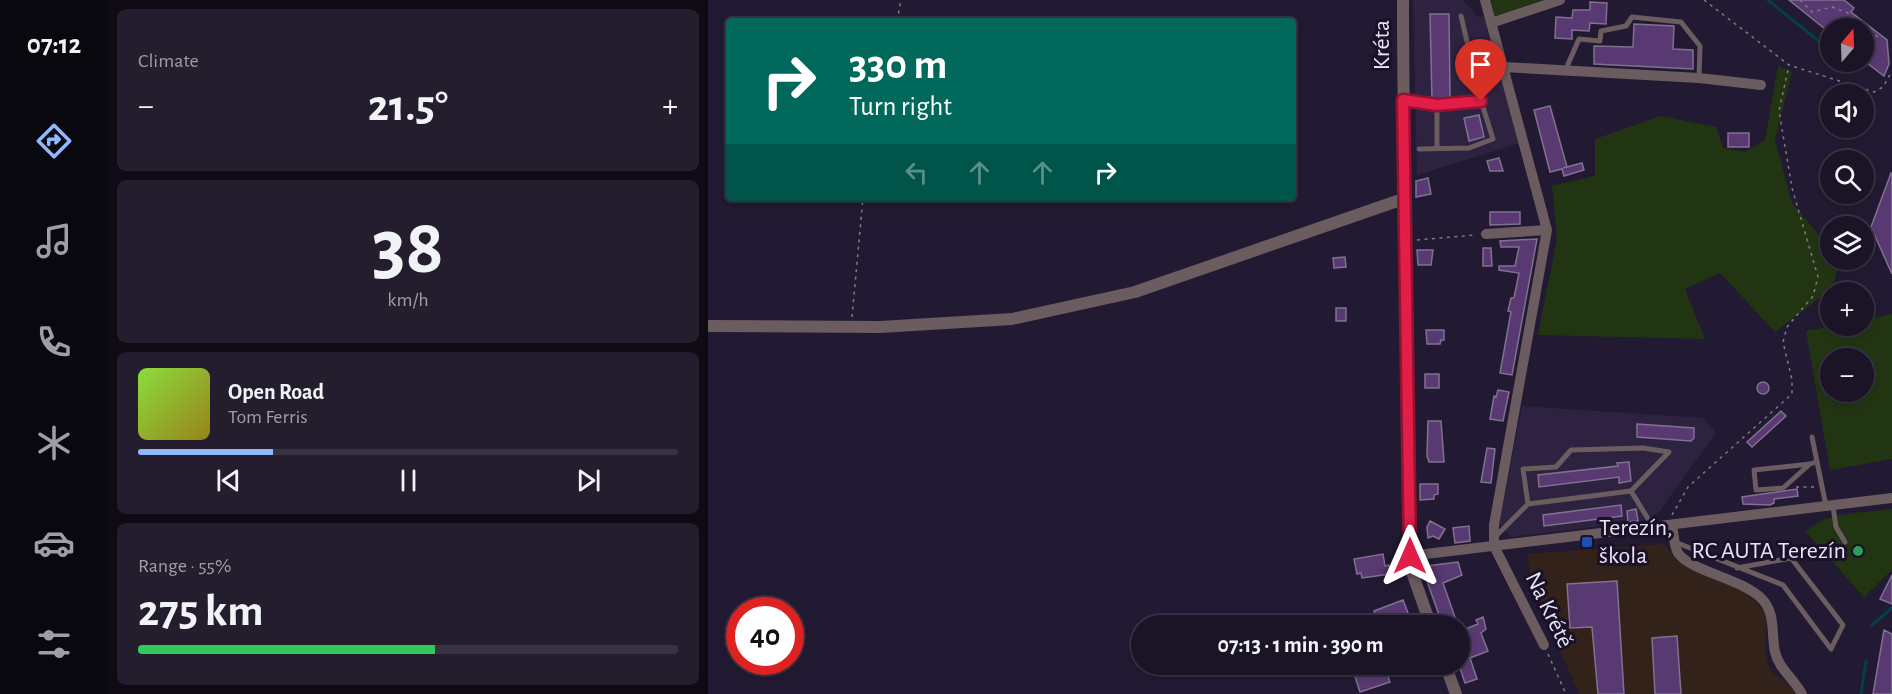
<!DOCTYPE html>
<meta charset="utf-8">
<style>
body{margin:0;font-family:"Alegreya Sans",sans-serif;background:#231d2e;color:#f1f3f6;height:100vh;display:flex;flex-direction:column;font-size:22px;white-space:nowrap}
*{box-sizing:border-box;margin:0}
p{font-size:20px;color:#9f9ea7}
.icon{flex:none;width:33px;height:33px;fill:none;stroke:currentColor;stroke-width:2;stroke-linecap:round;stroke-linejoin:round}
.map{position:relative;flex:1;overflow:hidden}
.details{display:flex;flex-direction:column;gap:9px;padding:9px;background:#0e0b15;width:600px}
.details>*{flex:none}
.top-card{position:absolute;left:18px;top:18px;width:570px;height:183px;border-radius:6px;box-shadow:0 3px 9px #0003,0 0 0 2px #383343;background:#00695c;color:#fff;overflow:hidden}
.needle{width:39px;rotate:19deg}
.buttons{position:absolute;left:1112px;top:18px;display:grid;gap:12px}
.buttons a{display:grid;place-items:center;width:54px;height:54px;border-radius:50%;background:#1a1426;box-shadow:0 3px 9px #0003,0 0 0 2px #383343;font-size:30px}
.speed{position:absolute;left:18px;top:597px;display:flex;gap:12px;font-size:30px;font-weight:700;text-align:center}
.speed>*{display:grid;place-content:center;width:78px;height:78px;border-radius:50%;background:#1a1426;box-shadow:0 3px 9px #0003,0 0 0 2px #383343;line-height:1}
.speed .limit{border:9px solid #d22;background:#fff;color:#111}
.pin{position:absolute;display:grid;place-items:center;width:51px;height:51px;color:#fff;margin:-62px -26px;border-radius:50% 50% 50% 0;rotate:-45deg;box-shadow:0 0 6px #0007}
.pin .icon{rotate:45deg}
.me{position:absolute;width:66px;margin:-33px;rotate:0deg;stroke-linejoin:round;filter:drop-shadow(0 0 4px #0008)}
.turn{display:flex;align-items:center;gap:21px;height:126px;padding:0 24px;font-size:27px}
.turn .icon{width:78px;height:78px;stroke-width:2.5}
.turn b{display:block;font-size:42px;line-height:51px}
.lanes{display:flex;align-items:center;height:57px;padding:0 24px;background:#0003;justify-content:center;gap:30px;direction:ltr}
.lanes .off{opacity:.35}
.big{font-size:45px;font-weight:700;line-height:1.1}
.details .widget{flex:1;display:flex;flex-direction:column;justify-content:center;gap:9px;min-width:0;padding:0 21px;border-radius:9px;background:#231d2e}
.details .dial{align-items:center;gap:0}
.dial b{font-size:78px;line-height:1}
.song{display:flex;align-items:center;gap:18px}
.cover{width:72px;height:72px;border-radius:9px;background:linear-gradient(135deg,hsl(90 70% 55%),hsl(50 70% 35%))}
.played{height:6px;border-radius:3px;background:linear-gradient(90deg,#90b8fd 25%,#383343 25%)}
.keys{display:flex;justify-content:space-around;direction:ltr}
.heat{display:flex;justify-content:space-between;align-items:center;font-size:33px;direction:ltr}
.charge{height:9px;border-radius:4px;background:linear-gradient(90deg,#34c759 55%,#383343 0)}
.trip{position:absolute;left:423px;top:615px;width:339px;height:60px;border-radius:30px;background:#1a1426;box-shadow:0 3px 9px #0003,0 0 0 2px #383343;font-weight:700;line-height:60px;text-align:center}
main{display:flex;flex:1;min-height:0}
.menu{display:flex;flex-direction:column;width:108px;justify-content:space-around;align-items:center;background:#0a080f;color:#9f9ea7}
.menu .icon{width:42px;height:42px}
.menu .active{color:#90b8fd}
.menu b{font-size:27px;color:#f1f3f6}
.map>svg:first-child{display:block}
</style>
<main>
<nav class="menu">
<b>07:12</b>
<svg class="icon active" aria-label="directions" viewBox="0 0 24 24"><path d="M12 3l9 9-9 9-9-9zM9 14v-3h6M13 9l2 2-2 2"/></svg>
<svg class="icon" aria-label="music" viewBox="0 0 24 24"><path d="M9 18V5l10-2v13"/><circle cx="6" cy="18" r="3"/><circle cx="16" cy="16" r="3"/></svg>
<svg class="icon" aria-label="phone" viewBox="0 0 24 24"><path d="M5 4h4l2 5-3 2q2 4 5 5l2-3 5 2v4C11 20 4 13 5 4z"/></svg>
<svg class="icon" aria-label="climate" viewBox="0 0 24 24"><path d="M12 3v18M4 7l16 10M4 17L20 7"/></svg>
<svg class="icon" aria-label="car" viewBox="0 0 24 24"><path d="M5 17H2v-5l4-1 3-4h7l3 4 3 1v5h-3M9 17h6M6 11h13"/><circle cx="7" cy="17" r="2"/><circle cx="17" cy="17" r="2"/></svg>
<svg class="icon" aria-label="filters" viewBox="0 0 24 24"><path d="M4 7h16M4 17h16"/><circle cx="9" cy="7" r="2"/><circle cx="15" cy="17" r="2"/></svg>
</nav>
<section class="details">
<div class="widget"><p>Climate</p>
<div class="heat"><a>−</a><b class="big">21.5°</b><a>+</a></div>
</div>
<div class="widget dial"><b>38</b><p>km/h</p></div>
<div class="widget">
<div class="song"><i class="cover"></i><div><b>Open Road</b><p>Tom Ferris</p></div></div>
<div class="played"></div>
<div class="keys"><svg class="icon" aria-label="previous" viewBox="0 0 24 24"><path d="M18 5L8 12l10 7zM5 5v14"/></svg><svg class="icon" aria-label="pause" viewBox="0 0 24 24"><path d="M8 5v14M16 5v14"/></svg><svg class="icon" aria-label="next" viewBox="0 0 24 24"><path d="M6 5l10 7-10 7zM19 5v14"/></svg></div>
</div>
<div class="widget"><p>Range · 55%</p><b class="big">275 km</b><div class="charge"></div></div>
</section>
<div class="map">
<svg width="1184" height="694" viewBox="0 0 1184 694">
<rect width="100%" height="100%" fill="#221a32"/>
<path fill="#2d2341" d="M705,0H755L770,17L776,16L812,143L709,175Z
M814,406L995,418L1008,433L950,513L941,518L934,521L804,537L791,525Z"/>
<path fill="#332219" d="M956,544L968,560L982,569L1035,589L1059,614L1057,651L1062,670L1091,694H871L824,586L819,554Z"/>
<path fill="#213512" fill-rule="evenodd" d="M783,0H835L787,16Z
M1070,66L1084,72L1067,140L1084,203L1122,248V260L1132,261L1124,288L1067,332L1012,273L977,289L997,339L830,335L849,239L844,186L887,176V139L953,116L1008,127L1015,148L1037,152L1057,140Z
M1184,314V459L1122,470L1098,331L1125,326H1155V320ZM1155,358V392H1122V358Z
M1184,509V570L1156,597L1098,532C1117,511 1157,513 1184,509Z"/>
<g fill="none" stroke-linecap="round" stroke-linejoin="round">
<path stroke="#043e4b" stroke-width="3" d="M1060,0L1122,50
M1137,62L1141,65
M1164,625L1184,608
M1153,694L1158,661"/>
</g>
<path fill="#583972" stroke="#80728f" stroke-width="1.5" d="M1081,0H1136L1146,8L1143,12L1179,40L1181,64L1176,76L1155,60V28H1122V33Z
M882,2L899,3L898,24L882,23L881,31L864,30V39L847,38L848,17L864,18L865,10H882Z
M722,14H741L742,98L724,99Z
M926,24L966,26L965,49L985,50V69L886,64V46L925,47Z
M842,106L859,167L855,168L874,163L876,170L856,176L854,169L842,172L826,110Z
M771,115L776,137L761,141L756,118Z
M1020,133H1041V147H1020Z
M791,158L795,171H782L779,161Z
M1183,173L1184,174V274L1163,227Z
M720,178L723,194L708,197V181Z
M782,212H812V224L782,225Z
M829,239L804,375L792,373L803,312L800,311L803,298H806L811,273L791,270V266H807L811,247H793L792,241Z
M775,248H783L784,266H775Z
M709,250H725L723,265H710Z
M637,257L638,267L626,268L625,258Z
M628,308H638V321H628Z
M718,330H736V340H733L732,344H719Z
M717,374H731V388H717Z
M1049 388a6 6 0 1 1 12 0a6 6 0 1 1-12 0Z
M790,390L801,392L795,421L782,419L786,396L788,397Z
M1073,411L1078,416L1044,447L1039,442Z
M720,421H733L736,462H721L719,456Z
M929,424L986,428V438L983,441L929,437Z
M779,448L787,449L783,483L773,482Z
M921,462L923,481L911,483V477L831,487L830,475L910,466L909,463Z
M712,484H730V494L726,495V499L712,500Z
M1089,489L1090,496L1066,499V503L1062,505L1035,504L1034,497Z
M913,505L914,516L836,526L835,515Z
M928,509L930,521L920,522L919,511Z
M722,521L737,529L731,539L725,536L720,538L719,527Z
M761,526L762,541L747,543L745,528Z
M675,554L677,566L681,565L682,574L654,578L653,573L649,574L646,559Z
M750,562L754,575L735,583L750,626H735L715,570L718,566Z
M1184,575V604L1172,599Z
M909,581L916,694H890L884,627L862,628L859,584Z
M695,600L705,626H671L666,611Z
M775,617L778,629L773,633L780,651L762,658L769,679L757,683L752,668V631L770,624L768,620Z
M1176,630L1184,634V694H1165Z
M969,636L973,694H947L944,638Z
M643,664H703V665L679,674L682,682L652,692Z"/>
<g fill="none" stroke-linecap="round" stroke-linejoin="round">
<path stroke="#80798e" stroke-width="1.5" stroke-dasharray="3 4.5" stroke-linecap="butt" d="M996,0L1081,65L1166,92L1175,87L1184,71
M1092,0L1104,12L1124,7L1140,13L1170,37
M189,21L193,0
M709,240L767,235
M144,317L155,198
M1088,487H1107
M964,515L980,487L1084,394V380L1075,342L1079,327L1105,296L1110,277L1084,188L1071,111L1081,65
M840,654L858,694"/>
<path stroke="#6b5c5f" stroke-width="5" d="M857,71L871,39L892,41L893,31L918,26L924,17L973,22L992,46L991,78
M697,101L729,105L773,101L753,16
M729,105V148
M711,149L761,148L785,139L773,101
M1104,437L1118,506
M1102,464L1046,470L1048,490L1075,488L1102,464L1108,462
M820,504L815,469L848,467L863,450L935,448L961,452L923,491
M1125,506L1128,527L1137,542
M788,536L820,504L923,491L945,527
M967,542L1075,585L1123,649L1135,625L1083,558L1029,568"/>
<path stroke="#6b5c5f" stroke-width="10" d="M777,0L839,230L786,525V546L836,645
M783,23L852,0
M796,67L991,78L1053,85
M778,234L839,230
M964,526C966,534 966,547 970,553C982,571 1033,578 1054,599C1068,614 1063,633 1067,652C1071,669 1086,679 1094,694
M701,556L1184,498"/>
<path stroke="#6b5c5f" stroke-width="12" d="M695,0C695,186 702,371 701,556L705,575L723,626
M0,326L172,327L304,319L427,292L695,199
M737,664L748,694"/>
</g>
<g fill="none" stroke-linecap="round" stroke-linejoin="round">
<defs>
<path id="route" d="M702,556L695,100L729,105L773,101"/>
</defs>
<use href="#route" stroke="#92132f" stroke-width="15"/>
<use href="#route" stroke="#e11d48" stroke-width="10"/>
</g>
<rect fill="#1a4fb4" stroke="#191128" stroke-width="2" x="873" y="536" width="12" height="12" rx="3"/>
<circle fill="#2e9e5b" stroke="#191128" stroke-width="2" cx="1150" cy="551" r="6"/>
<g text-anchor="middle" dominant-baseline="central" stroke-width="6" stroke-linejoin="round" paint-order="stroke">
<g font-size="24" fill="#e9e4f5" stroke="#191128">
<text transform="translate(674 45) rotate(-90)">Kréta</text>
<text transform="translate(841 610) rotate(64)">Na Krétě</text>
</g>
<g font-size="24" fill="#e9e4f5" stroke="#191128" text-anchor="start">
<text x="891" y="528">Terezín,<tspan x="891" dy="28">škola</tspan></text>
<text x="1138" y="551" text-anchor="end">RC AUTA Terezín</text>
</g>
</g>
</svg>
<div class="buttons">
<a><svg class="needle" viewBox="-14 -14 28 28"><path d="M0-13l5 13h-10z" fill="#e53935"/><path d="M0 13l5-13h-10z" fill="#9f9ea7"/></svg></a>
<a><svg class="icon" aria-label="sound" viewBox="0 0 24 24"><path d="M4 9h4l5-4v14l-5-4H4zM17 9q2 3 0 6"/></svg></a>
<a><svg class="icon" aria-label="search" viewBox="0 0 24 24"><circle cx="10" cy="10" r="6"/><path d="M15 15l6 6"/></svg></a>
<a><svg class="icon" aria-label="layers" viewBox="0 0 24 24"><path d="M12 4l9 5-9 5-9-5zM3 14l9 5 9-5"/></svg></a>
<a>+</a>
<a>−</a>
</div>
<div class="speed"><div class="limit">40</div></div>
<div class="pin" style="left:773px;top:101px;background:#d93025"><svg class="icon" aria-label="arrive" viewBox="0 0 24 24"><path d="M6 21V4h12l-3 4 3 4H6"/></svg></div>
<svg class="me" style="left:702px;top:556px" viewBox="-20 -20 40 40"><path d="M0-17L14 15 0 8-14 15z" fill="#e11d48" stroke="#fff" stroke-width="4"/></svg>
<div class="trip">07:13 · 1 min · 390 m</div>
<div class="top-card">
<div class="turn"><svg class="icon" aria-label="right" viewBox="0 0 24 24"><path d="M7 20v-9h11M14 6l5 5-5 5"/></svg><div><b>330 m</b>Turn right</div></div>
<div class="lanes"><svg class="icon off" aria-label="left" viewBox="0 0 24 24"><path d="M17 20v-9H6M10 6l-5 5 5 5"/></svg><svg class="icon off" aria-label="ahead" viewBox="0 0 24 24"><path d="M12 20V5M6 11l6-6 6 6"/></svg><svg class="icon off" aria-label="ahead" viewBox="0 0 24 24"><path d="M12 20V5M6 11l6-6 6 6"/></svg><svg class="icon" aria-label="right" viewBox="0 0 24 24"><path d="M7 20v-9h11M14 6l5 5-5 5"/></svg></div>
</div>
</div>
</main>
